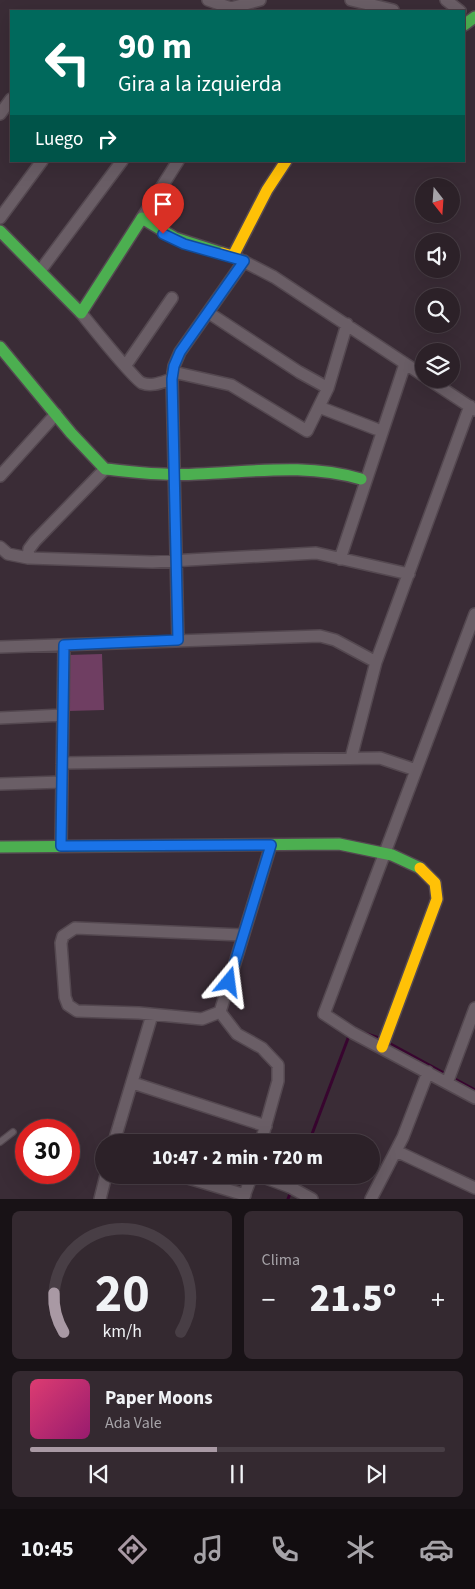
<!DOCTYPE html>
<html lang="es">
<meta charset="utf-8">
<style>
body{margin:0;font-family:"Source Sans 3",sans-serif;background:#342930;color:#f1f3f6;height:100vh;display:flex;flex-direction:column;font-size:19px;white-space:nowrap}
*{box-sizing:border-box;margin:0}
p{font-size:16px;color:#a6a3a8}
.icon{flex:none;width:28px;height:28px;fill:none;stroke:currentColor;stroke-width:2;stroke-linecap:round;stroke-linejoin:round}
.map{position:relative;height:1199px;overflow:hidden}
.drawer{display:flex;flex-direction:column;gap:12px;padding:12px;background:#181216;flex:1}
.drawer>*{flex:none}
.banner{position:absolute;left:10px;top:10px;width:455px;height:152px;border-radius:0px;box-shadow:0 5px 20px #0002,0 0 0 1px #483e45;background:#00695c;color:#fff;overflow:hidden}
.needle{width:32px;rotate:163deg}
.buttons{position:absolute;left:415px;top:178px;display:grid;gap:10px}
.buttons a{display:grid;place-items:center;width:45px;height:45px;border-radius:50%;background:#2c2128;box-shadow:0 5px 20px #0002,0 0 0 1px #483e45;font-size:25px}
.speed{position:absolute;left:15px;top:1119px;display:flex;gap:10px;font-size:25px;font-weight:700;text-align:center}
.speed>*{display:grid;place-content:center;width:65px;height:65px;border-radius:50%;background:#2c2128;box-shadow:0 5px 20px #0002,0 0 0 1px #483e45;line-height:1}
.speed .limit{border:8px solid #d22;background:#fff;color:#111}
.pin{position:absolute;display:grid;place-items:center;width:42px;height:42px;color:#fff;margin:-51px -21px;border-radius:50% 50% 50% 0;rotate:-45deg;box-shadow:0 0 5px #0007}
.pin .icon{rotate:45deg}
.me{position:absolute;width:55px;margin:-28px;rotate:16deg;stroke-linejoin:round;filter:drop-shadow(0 0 4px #0008)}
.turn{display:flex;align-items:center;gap:18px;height:105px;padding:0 25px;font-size:22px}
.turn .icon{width:65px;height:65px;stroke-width:2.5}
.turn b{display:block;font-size:35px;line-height:42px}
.then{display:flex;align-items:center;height:48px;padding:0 25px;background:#0003;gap:10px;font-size:19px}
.big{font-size:38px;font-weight:800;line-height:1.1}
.drawer .widget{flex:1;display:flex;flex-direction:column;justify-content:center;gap:8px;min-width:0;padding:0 18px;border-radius:8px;background:#342930}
.drawer .dial{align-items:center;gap:0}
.dial svg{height:130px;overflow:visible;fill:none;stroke:#483e45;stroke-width:7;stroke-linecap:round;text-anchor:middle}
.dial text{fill:#f1f3f6;stroke:none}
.song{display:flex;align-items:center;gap:15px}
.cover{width:60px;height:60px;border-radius:8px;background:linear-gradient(135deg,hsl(340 70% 55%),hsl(320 70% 35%))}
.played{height:5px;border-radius:2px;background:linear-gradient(90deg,#a999a4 45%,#483e45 45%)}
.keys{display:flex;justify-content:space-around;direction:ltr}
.heat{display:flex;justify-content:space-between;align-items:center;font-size:28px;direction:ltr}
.drawer .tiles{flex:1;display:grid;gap:12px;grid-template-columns:1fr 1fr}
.widget:last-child{grid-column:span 2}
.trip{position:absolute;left:95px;top:1134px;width:285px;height:50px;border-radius:25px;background:#2c2128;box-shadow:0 5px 20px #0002,0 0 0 1px #483e45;font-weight:800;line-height:50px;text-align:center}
.dock{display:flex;height:80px;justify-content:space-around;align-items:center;background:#120d10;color:#a6a3a8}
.dock .icon{width:35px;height:35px}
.dock .current{color:#a999a4}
.dock b{font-size:22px;color:#f1f3f6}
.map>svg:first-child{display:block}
</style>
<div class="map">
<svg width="475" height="1199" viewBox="0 0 475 1199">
<rect width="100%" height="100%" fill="#3a2c36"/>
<path fill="#6f3e62" d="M102,654L104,710L68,711L67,655Z"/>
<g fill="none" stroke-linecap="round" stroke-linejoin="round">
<path stroke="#38052f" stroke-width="3" d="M364,1033L379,1038
M387,1042L475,1090
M309,1142L350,1033
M288,1199L297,1175"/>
<defs>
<path id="lane" d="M0,1142L13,1132"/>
<path id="street" d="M208,0L231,8L260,0
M351,0L393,10
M446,0L460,11
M0,114L11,99
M0,218L42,161
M142,218L178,161
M237,258L274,277L424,376
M40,271L122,161
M81,313C89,323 136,381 142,383C152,387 162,382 172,379
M209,313L299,372L328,388
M126,365L172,298
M173,372L231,385L307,431L328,388L347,324
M428,379L475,410
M319,407L376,429
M0,476L56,414
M0,547L8,554L28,558L152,562L316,553L409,574
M28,558L29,549L35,541L105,469
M340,559L405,364
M475,614L324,1014L353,1033L475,1098
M178,641L172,379L174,366L180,352L244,261
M0,647L320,636L335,640L376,662
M0,718L63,715
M351,758L376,662L470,406
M62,763L380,758L416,770
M0,784L62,782
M61,846L64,645
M220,1012L202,1019L139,1013L77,1011L68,1005L65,997L61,943L63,936L75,928L242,935
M133,1083L266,1126
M447,1083L475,1008
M114,1142L152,1015
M261,1142L278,1081V1065L262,1048L237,1034L220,1012L271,845
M396,1151L475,1188
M178,1175L245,1195
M258,1175L290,1187L312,1199
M100,1199L106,1175
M243,1199L252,1175
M371,1199L403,1137L428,1072"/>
<path id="fast" d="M464,25L475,17
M0,231L81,313L142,218L175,238L222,253
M0,347L71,433L105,469C136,472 166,476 197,474C253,472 306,463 361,479
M0,847L339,844L392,855L420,868"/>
<path id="slow" d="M222,253L233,256L267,190L286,161
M382,1047L437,899L435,883L420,868"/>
</defs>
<use href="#lane" stroke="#544850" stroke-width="8"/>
<use href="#street" stroke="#544850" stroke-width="14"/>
<use href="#fast" stroke="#544850" stroke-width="14"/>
<use href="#slow" stroke="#544850" stroke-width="14"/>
<use href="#lane" stroke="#6a5e66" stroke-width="5.5"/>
<use href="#street" stroke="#6a5e66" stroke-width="11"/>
<use href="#fast" stroke="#4caf50" stroke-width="11"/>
<use href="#slow" stroke="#ffc107" stroke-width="11"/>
</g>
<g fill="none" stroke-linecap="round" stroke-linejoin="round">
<defs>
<path id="route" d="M163,234L184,244L244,261L180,352L174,366L172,379L178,640L64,645L61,846L271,845L229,982"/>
</defs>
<use href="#route" stroke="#114b97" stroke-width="12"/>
<use href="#route" stroke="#1a73e8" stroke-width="9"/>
</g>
</svg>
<div class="buttons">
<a><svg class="needle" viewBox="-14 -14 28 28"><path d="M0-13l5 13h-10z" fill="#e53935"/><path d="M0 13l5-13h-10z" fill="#a6a3a8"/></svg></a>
<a><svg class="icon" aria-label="sound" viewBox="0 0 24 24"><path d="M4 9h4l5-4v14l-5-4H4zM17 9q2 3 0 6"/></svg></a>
<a><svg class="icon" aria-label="search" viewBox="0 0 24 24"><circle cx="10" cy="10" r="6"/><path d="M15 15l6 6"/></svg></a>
<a><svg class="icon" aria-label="layers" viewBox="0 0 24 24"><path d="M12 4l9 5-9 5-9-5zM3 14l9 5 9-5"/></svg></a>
</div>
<div class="speed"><div class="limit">30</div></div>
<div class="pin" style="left:163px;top:234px;background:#d93025"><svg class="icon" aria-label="arrive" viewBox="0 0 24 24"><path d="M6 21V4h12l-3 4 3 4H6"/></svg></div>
<svg class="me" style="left:229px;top:982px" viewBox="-20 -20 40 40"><path d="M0-17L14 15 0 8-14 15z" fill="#1a73e8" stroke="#fff" stroke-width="4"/></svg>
<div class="trip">10:47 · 2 min · 720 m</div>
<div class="banner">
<div class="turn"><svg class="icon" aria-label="left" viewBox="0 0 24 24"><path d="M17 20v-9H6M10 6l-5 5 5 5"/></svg><div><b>90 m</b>Gira a la izquierda</div></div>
<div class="then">Luego<svg class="icon" aria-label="right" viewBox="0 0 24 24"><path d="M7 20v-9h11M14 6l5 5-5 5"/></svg></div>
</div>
</div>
<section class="drawer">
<div class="tiles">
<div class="widget dial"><svg viewBox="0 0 100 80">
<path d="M14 69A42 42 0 1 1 86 69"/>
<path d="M14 69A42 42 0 0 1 8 45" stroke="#a999a4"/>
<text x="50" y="56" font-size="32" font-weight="700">20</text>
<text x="50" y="72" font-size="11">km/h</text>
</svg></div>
<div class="widget"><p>Clima</p>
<div class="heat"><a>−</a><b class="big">21.5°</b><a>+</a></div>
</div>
<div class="widget">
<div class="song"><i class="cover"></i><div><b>Paper Moons</b><p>Ada Vale</p></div></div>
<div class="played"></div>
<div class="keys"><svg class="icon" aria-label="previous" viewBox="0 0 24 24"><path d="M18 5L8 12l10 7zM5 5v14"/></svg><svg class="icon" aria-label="pause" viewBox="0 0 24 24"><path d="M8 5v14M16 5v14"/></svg><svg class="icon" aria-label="next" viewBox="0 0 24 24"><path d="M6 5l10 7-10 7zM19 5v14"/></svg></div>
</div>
</div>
</section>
<nav class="dock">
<b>10:45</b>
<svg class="icon current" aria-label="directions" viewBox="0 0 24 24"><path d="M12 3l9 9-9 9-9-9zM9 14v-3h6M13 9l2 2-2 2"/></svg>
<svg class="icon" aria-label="music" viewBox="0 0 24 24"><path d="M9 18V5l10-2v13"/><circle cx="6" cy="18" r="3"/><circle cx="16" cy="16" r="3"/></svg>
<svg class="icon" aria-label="phone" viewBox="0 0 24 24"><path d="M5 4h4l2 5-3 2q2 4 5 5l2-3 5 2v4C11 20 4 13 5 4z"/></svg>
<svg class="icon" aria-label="climate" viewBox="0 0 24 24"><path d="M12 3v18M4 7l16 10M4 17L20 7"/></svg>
<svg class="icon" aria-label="car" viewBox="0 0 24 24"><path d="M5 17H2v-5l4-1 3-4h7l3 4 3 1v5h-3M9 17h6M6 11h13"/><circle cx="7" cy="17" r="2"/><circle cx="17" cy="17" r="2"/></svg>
</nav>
